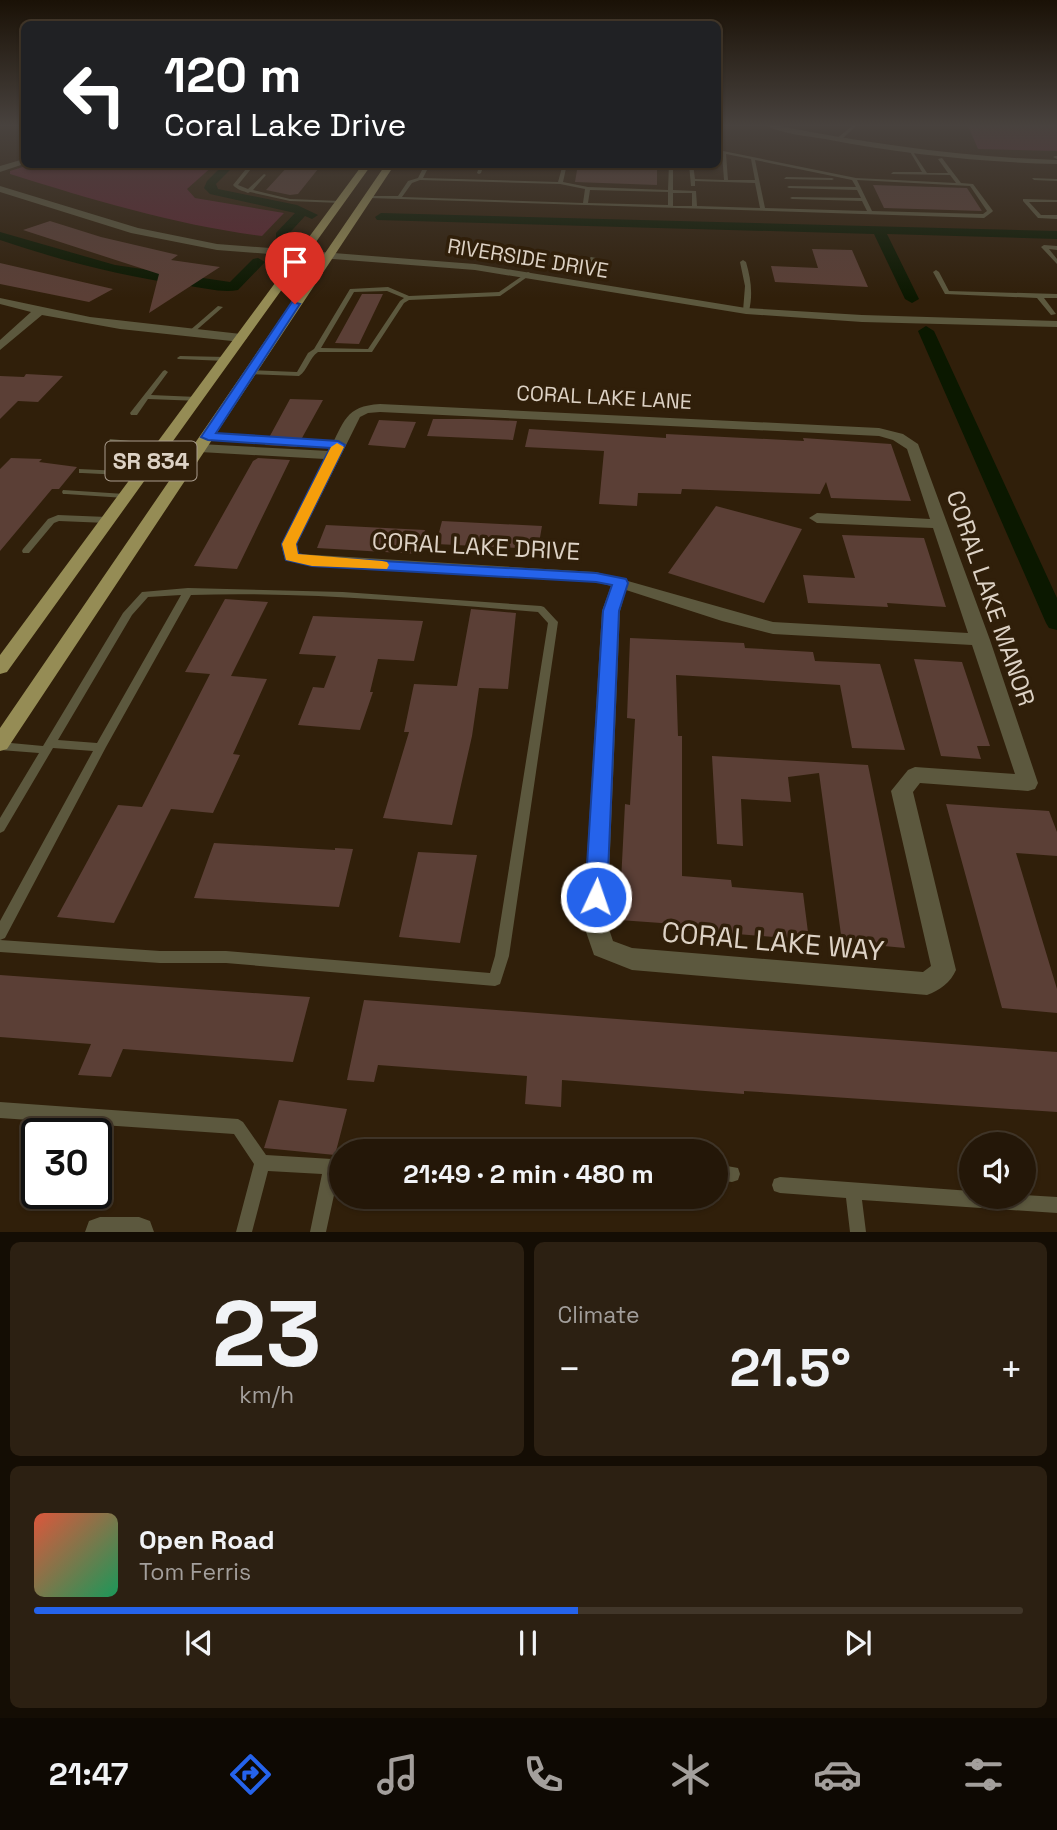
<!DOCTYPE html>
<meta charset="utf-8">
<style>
body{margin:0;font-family:"Space Grotesk",sans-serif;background:#2c2012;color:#f1f3f6;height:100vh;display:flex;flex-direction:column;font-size:26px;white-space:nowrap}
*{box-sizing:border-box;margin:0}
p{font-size:23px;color:#a39f9c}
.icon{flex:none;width:38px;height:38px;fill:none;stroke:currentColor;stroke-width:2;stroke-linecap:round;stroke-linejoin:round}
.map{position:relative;height:1232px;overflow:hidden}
.side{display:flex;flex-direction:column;gap:10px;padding:10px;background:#140d04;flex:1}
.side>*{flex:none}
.top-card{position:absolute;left:21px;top:21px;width:700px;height:147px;border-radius:10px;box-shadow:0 2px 5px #0004,0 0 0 2px #413629;background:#202124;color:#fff;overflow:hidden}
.fabs{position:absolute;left:959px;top:1132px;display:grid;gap:14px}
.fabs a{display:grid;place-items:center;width:77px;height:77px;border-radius:50%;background:#241708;box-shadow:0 2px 5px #0004,0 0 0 2px #413629;font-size:35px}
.speed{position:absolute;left:21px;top:1118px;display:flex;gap:14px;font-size:35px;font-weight:700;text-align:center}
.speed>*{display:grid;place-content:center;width:91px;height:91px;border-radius:50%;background:#241708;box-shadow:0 2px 5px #0004,0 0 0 2px #413629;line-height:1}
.speed .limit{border:4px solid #111;border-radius:10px;background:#fff;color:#111}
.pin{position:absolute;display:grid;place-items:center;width:60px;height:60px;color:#fff;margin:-72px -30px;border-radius:50% 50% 50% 0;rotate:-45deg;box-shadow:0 0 7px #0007}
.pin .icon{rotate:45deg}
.me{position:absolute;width:77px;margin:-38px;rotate:3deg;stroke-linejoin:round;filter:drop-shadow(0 0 5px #0008)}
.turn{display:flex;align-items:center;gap:24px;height:147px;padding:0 28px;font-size:32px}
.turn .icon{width:91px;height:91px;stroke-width:2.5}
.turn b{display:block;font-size:49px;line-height:60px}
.big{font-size:52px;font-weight:600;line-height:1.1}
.side .card{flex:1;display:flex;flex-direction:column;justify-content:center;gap:10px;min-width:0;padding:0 24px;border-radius:10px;background:#2c2012}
.side .dial{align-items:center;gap:0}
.dial b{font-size:91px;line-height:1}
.song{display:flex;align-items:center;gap:21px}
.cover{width:84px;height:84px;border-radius:10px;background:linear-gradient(135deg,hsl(10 70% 55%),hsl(150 70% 35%))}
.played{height:7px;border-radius:4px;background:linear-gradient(90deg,#2563eb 55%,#413629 55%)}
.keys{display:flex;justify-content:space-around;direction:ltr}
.heat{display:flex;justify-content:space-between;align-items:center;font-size:38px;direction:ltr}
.side .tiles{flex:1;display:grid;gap:10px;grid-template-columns:1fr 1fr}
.card:last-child{grid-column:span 2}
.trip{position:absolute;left:329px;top:1139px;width:399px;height:70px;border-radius:35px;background:#241708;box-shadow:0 2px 5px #0004,0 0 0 2px #413629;font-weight:600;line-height:70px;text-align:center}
.dock{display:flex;height:112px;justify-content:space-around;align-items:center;background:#0e0903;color:#a39f9c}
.dock .icon{width:49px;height:49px}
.dock .current{color:#2563eb}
.dock b{font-size:32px;color:#f1f3f6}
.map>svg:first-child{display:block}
</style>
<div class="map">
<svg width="1057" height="1232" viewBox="0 0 1057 1232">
<rect width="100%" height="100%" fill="#301f0a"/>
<path fill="#5d2732" d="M968,126H1057V151L978,149Z
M29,165H214L187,189L195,198L284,213L262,236C176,225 93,200 10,174V171Z"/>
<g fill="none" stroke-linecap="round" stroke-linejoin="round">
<path fill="#0b1800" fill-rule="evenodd" d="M224,164H236L216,184L218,189L297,205L318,215L312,219L305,216L284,239H276V233L295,213L210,194L204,188L207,181Z
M381,213L1057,231V239L887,234L919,299L912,303L905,299L874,234L377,220L375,217Z
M0,232L115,265L230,282L253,259L258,258L265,262L238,290C223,293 204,288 190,286C125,277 62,261 0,240Z
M926,326L934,331L1057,598V630L1049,628L1046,623L918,331Z"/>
</g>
<path fill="#5b3f36" d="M290,164H322L298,194L290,195L266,190Z
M578,164H657V185L575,182Z
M873,185L967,188L982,211L884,208Z
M50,221L101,237L178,255L171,260L220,267L149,313L159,274L23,230Z
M812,249L852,250L868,287L775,282L771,266L818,268Z
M0,263L113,289L89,302L0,284Z
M362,294H383L359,344L335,343Z
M26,374L63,376L38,402L18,401L0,419V376L24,377Z
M290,399L323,400L297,447L265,445Z
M433,419H470L517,421L513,440L427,436Z
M379,420L416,422L405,448L368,445Z
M529,429L666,438V434L804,441L803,438L891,444L911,501L831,498L826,482L820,494L682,489L681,494L638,493L637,506L599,504L604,451L525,447Z
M11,458L42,459L39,462L77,467L59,489H52L0,551V469Z
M258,458L290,460L237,569L194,566L253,461Z
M716,506L802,529L764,603L668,573Z
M442,521L542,526L538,549L436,544Z
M326,525L425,530L418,554L317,548Z
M842,535L924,538L946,607L887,603L888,607L808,603L803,575L855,578Z
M225,599L268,602L231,676L267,679L233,754L240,755L213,813L171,809L114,923L57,917L118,805L142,807L210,674L185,672Z
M471,609L516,613L508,689L479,688L472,736L452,825L383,818L409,732H404L414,684L457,686Z
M313,616L423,621L414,661L378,659L370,692H373L360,730L298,725L313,687L324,688L336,656L299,654Z
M630,638L744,643L745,648L813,652L815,661L880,664L905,750L852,748L840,685L676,675L678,736H682V876L731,880L732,887L803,893L809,940L689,930V925L619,920L625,804L630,805L635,719L627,718Z
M914,659L962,662L990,746H977L981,759L941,756Z
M712,756L868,765L905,948L842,942L819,773L788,777L791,802L741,799L743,846L717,844Z
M946,804L1049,811L1057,832V856L1016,853L1057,989V1013L1002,1008Z
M214,843L335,850V848L353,849L339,907L194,898Z
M418,852L477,855L460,943L399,937Z
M0,975L310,997L293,1062L123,1049L111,1077L78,1075L91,1044L0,1037Z
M364,1000L1057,1052V1112L744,1091V1094L562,1080L561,1107L525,1104L527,1076L378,1065L374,1082L347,1080Z
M279,1100L347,1109L335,1155L264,1148Z"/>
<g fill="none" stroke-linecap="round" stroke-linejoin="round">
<path fill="#5c583e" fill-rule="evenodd" d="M852,126H856L840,141H836V139Z
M911,149L927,173H948L938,159L942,158L961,183L973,184L993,211L992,212L984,218L369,198L367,197L369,196H398L408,181L418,178L425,164H430L423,178L558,182L563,164H567L563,182L588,187L668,190L669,164H673V190L696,191L697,206L760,208L755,183L695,181V186H691L689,164H693L695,179L724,180L722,153L718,152V150L856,178L956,183L950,175L891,174L893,172H922L909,150ZM726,154L751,159L755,180H728ZM755,160L852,180L856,187L789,186L787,187L789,188L857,190L861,198L792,197L790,198L792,199L862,201L867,211L765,208ZM420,180L560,184L585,189L583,203L402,197L412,183ZM857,180L970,186L987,211L983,214L872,211ZM590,190L668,192V205L588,203ZM673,193H692V206H673Z
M1055,156H1057V159L1053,157Z
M250,164H255L238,185L248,189L264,174L266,175L253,190L290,199L341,201L343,202L341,203L290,201L250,192L248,193C244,191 237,190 233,185Z
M480,164H484L481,173L479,174L477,173Z
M786,177L832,178L834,179L832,180L784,179Z
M1032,178L1057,179V181L1034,180Z
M1023,199L1057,200V202H1029L1041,215H1057V219L1038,218L1023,201Z
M1044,245L1057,246V250L1049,249L1057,259V264L1042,248L1041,247Z
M591,257L596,258L579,273H575V271Z
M743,260L746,262C751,279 753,294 749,311L746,313L743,311L745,286L740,262Z
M936,270L939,272L949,291L1057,294V298H1044L1056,314L1051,315L1037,298L945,294L933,272Z
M528,272L530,273V275L500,296L409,300L404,303L372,352H318C309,358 308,370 299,376L250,374L247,372L250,370L297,372L308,353L314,349L350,289L388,287L409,296L499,292ZM387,291L404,298L400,301L368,349L321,348L354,292Z
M218,306L223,307L192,334H188V332Z
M180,356L226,357L229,359L226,361L178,359L177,358Z
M165,370L168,372L151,395L197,397H200V401L148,399L137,415H131L130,413L163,371Z
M110,439L162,444L166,446L162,448L113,443L109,441Z
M79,469L142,472L146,474L142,476L82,473H79Z
M63,490L125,494L129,496L125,498L66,494H63L62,492Z
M58,515L107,517L111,520L107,523L59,521L54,523L29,553H23L22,551L23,549L48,519Z
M188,588L343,592L541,606L544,607L556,620L558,622L509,956L500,984L495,986L226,963H160L0,952V940L160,951H226L490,973L495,956L548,623L538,612C423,603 307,591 191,595L106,747L5,938L0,940V921L93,751L53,748L4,831L0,833V818L39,753L0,750V742L43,746L123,613L142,592ZM181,595L97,743L58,740L132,615L148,597Z
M0,1102L238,1119L243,1122L266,1155L332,1159L341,1155V1171L339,1172L326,1232H310L322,1174L268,1171L252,1232H236L254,1164L234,1134L0,1118Z
M398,1137L474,1144L480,1146L482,1152H366L368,1146Z
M716,1164L738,1168L740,1174L738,1180L732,1182L716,1180Z
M780,1177L971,1191V1197H1024V1195L1057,1197V1213L862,1200L866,1232H850L846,1198L780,1193L774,1191L772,1185L774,1179Z"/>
<path fill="#5c583e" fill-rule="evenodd" d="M24,159V164L0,172V166Z
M0,298L90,317L241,334L247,338L241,342L120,329L42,315L0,350V340L31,312L0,304Z
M380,404L879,428L903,434L918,444L990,640L1038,783L1035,789L1028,791L920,783L913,792L956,970C951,982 939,991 927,995L632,970L594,955L583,923L602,611L611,586L596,582L312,566L285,560L281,544L325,459L200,452L193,448L200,444L329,451C344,422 345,406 380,404ZM380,412L879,436L893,440L907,449L930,519L817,513L809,518L817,523L933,528L968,633L773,622L596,572L299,554L297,544L360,417L368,413ZM626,590L722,621L773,634L972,645L1015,774L915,767L908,770L891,791L931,966L923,972L632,948L613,941L607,923L620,611Z"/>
<path fill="#5c583e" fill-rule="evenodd" d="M767,126H780C872,144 963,157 1057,160V164C979,162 902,154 825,139C807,136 783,134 767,126Z
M0,186L138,228L217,244L475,264L746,308L862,315L1057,321V327L862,322L746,314L475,270L217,250L131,233L0,192Z
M100,1217H139L150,1221L154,1232H85L89,1221Z"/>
<path fill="#958c55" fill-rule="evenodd" d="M363,164H372L7,672L0,674V655Z
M386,164H395L7,749L0,751V728Z"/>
</g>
<linearGradient id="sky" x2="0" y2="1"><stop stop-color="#1a1106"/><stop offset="0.42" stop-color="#48423e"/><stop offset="1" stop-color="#48423e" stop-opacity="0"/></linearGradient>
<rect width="1057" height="298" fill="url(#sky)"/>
<path fill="#2563eb" stroke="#184099" stroke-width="2" d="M292,302L300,304L216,433L338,441L345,445L296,544L298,554L312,557L596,573L626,579L628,583L619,611L607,897L604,904L596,906L589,904L585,897L603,611L612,585L596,582L312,566L286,560L282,544L330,448L208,440L201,437Z"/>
<path fill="#f59e0b" d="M337,443L344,447L296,544L298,554L382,561L387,562L389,565L387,569L312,566L286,560L282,544L331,447Z"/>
<g text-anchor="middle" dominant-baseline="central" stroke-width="7" stroke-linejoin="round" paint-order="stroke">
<g font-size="21" fill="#ddd2c5" stroke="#301f0a">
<text transform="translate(528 258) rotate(9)">RIVERSIDE DRIVE</text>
<text transform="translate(604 397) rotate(3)">CORAL LAKE LANE</text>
</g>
<rect fill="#301f0a" stroke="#a99c8d" stroke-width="2" x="105.5" y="441.5" width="91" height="39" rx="5"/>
<g font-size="23" font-weight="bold" fill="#ddd2c5">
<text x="151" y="461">SR 834</text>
</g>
<g font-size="24" fill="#ddd2c5" stroke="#301f0a">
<text transform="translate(476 546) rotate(3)">CORAL LAKE DRIVE</text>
<text transform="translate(991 598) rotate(71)">CORAL LAKE MANOR</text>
</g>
<g font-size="28" fill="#ddd2c5" stroke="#301f0a">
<text transform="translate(773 941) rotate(5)">CORAL LAKE WAY</text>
</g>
</g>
</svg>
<div class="fabs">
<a><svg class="icon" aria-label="sound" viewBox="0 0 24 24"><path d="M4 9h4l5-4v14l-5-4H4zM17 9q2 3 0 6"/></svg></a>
</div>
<div class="speed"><div class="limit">30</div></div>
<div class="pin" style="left:295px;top:304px;background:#d93025"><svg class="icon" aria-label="arrive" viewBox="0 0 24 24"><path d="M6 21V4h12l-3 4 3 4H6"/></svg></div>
<svg class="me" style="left:596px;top:897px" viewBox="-20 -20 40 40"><circle r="17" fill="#2563eb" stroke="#fff" stroke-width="3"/><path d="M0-11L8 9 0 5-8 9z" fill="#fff"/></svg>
<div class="trip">21:49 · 2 min · 480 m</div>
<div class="top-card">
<div class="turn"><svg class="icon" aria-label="left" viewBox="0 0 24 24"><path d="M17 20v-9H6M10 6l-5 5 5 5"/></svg><div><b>120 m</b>Coral Lake Drive</div></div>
</div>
</div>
<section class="side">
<div class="tiles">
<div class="card dial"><b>23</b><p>km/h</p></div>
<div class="card"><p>Climate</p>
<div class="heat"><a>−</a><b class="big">21.5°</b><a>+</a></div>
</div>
<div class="card">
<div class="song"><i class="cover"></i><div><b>Open Road</b><p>Tom Ferris</p></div></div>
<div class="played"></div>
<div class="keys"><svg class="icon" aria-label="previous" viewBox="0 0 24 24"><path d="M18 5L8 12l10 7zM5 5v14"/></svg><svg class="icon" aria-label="pause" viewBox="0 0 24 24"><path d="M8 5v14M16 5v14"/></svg><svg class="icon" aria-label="next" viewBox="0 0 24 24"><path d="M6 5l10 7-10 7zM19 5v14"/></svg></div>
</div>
</div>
</section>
<nav class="dock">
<b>21:47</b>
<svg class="icon current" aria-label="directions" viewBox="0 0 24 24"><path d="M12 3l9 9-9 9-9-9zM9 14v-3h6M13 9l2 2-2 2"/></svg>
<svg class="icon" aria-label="music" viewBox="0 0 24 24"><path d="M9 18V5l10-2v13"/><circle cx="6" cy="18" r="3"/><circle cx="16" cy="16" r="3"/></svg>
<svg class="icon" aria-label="phone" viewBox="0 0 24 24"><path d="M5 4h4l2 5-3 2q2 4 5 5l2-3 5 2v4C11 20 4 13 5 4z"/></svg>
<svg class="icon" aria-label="climate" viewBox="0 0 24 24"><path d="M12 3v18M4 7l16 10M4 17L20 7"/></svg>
<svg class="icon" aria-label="car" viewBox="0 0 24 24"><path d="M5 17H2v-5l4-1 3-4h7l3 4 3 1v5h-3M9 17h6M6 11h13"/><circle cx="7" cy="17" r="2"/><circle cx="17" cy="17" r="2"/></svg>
<svg class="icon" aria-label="filters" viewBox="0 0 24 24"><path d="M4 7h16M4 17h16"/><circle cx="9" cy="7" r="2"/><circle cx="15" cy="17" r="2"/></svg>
</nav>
